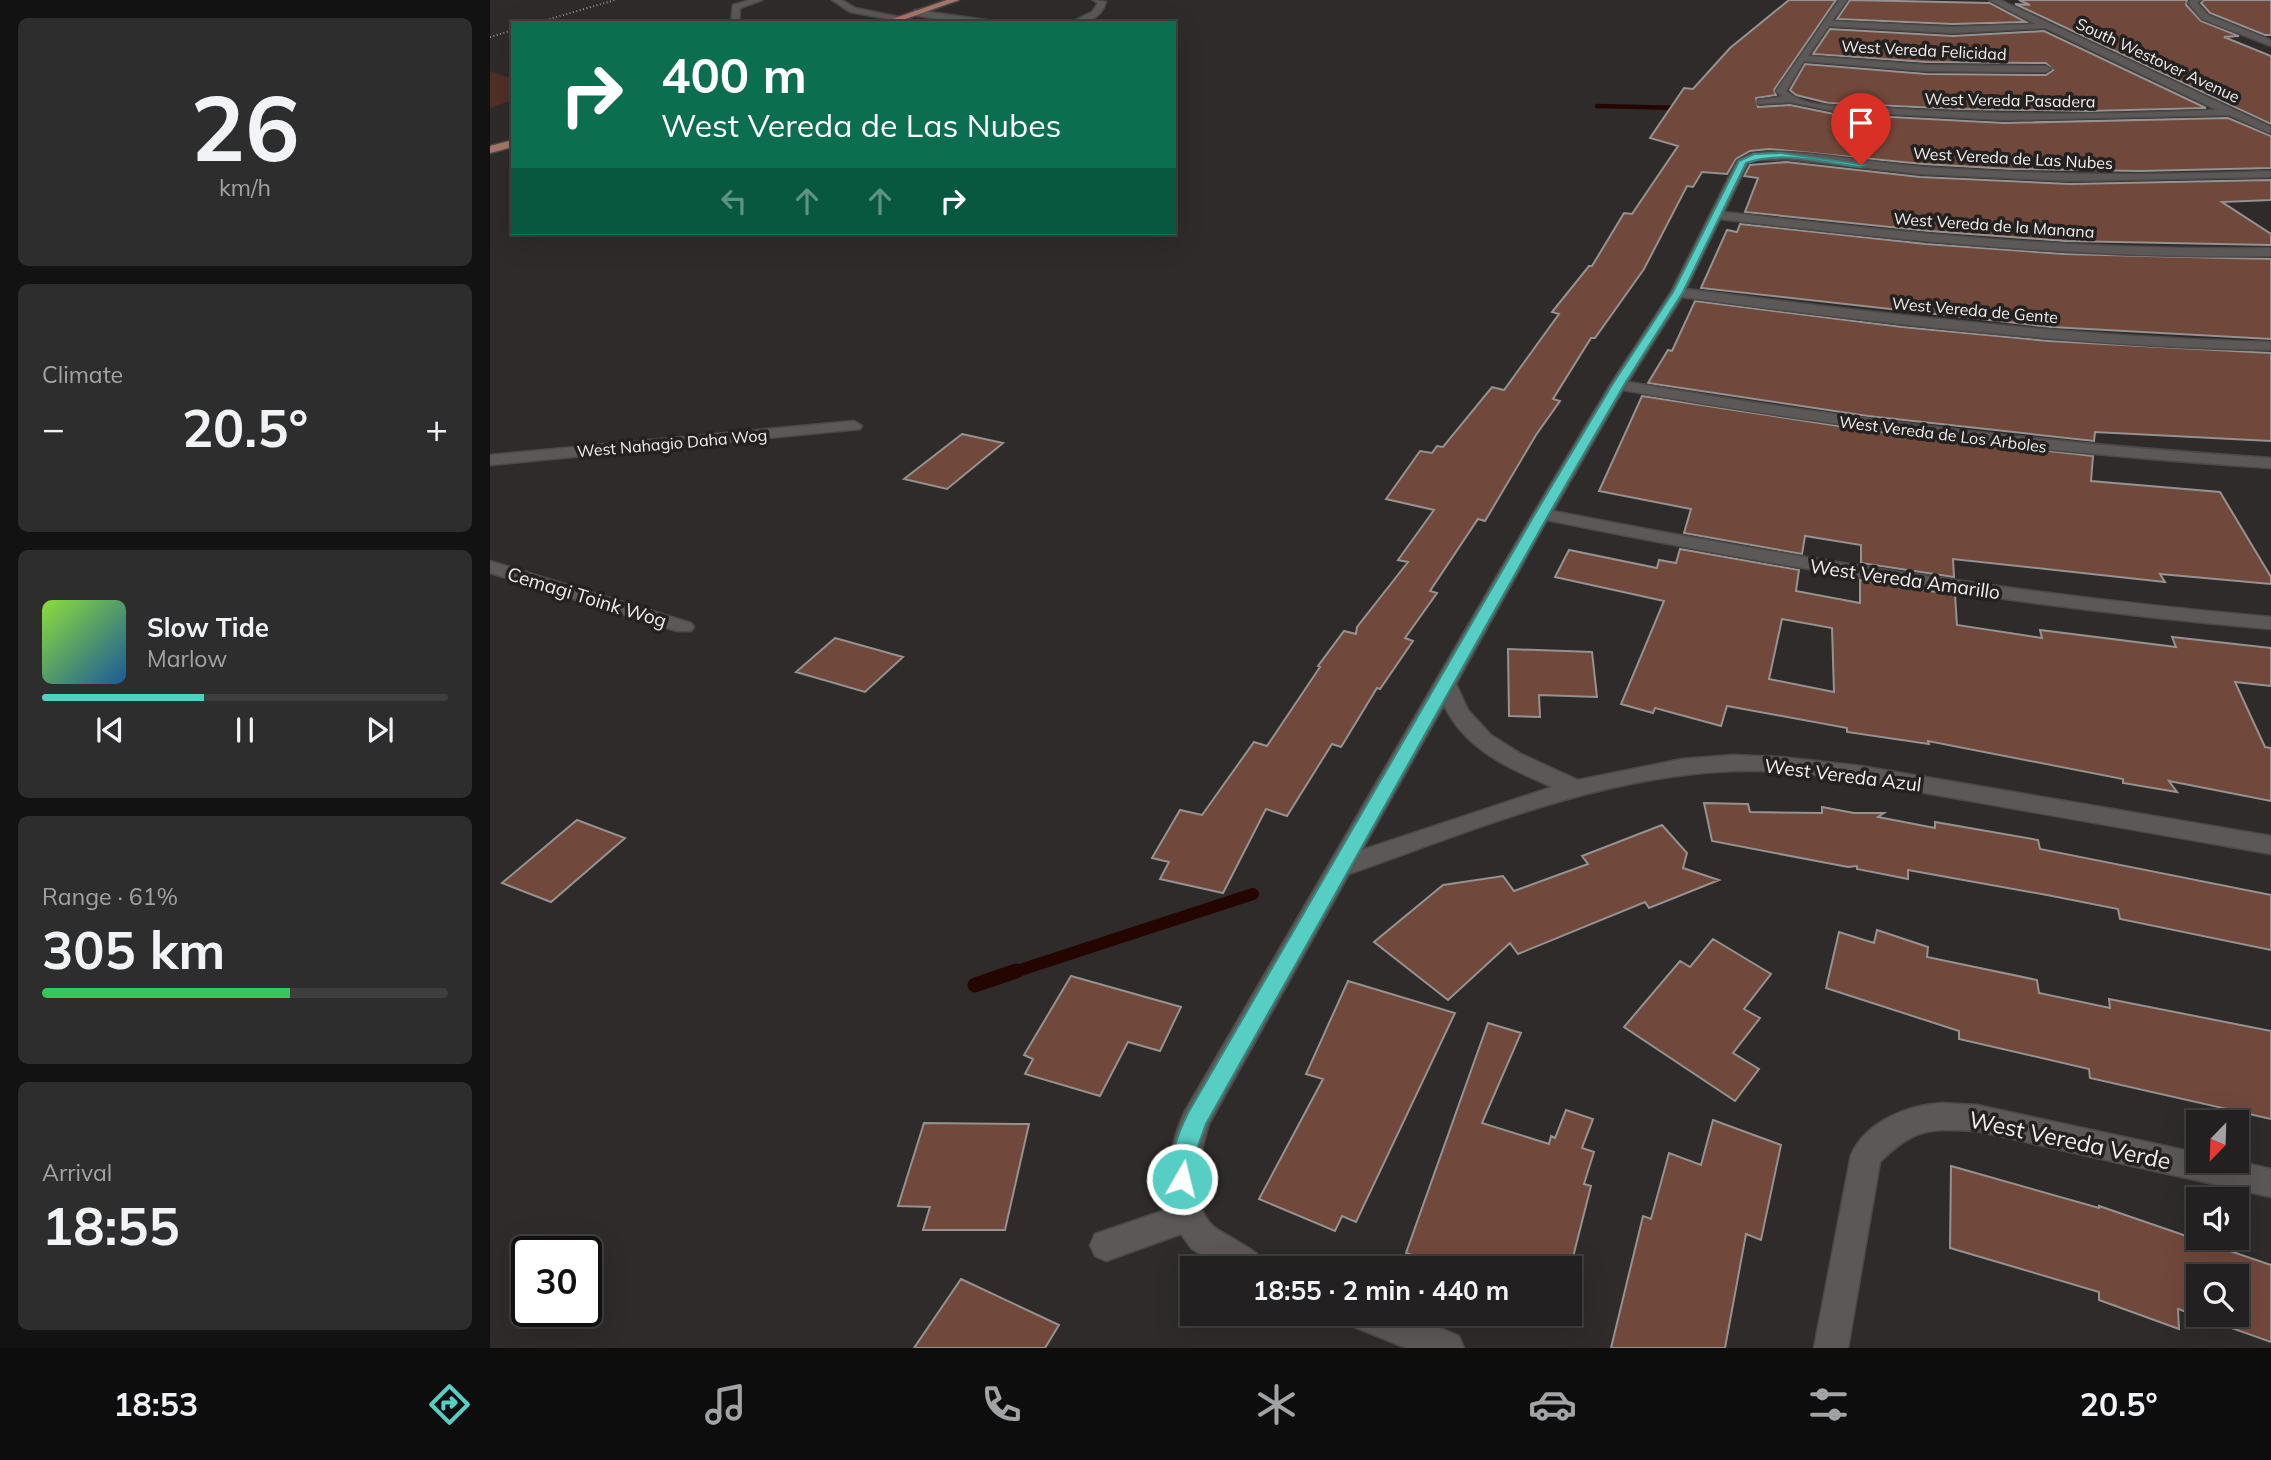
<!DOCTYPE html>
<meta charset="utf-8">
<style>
body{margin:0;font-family:Mulish,sans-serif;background:#2e2d2d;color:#f1f3f6;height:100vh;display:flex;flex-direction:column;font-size:26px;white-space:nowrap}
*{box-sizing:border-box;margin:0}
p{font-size:23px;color:#a2a3a5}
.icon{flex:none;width:38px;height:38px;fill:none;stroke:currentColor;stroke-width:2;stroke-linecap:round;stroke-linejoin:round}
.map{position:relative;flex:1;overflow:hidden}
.details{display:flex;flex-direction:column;gap:18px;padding:18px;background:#131212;width:490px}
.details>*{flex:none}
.hud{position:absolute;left:21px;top:21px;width:665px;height:214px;border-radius:0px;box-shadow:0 7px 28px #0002,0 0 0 2px #3f3e3e;background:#0b6e4f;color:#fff;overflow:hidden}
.needle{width:46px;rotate:203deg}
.tools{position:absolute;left:1696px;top:1110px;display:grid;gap:14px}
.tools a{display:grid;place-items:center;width:63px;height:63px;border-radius:0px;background:#222020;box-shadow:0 7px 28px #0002,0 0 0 2px #3f3e3e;font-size:35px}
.speed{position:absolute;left:21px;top:1236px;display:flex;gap:14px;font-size:35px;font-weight:700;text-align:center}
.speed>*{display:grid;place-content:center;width:91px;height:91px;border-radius:50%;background:#222020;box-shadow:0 7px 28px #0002,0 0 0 2px #3f3e3e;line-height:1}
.speed .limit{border:4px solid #111;border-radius:10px;background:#fff;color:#111}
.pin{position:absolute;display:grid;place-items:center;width:60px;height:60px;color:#fff;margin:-72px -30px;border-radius:50% 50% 50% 0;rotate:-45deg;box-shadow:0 0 7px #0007}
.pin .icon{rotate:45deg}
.me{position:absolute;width:77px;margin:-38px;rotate:8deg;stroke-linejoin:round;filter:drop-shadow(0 0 5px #0008)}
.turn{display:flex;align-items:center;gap:24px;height:147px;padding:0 35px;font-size:32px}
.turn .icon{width:91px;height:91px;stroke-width:2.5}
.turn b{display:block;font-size:49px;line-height:60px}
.lanes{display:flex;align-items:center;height:66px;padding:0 35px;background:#0003;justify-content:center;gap:35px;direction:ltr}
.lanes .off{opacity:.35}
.big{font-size:52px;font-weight:700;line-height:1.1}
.details .widget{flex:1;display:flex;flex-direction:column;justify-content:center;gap:10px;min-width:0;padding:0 24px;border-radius:10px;background:#2e2d2d}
.details .dial{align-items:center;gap:0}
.dial b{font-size:91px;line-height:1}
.song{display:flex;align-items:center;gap:21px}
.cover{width:84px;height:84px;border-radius:10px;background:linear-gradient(135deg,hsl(90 70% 55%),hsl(210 70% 35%))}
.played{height:7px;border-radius:4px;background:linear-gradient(90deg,#56cec3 40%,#3f3e3e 40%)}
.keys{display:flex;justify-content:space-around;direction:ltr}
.heat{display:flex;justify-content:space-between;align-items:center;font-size:38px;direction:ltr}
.charge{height:10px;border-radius:5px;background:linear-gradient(90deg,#34c759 61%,#3f3e3e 0)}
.trip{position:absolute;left:690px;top:1256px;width:402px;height:70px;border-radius:0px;background:#222020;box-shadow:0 7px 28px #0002,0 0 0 2px #3f3e3e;font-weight:700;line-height:70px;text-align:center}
.tab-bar{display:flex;height:112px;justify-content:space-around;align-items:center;background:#0e0d0d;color:#a2a3a5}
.tab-bar .icon{width:49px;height:49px}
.tab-bar .selected{color:#56cec3}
.tab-bar b{font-size:32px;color:#f1f3f6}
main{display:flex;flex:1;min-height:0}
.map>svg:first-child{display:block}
</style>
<main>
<section class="details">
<div class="widget dial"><b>26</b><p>km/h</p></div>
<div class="widget"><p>Climate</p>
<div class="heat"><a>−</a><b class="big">20.5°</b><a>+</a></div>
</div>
<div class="widget">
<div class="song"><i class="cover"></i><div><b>Slow Tide</b><p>Marlow</p></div></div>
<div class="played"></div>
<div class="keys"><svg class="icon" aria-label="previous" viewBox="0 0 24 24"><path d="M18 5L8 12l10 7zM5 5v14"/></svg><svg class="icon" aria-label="pause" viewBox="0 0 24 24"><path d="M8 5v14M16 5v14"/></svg><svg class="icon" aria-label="next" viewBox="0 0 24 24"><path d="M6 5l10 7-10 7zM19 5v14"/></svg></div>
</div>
<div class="widget"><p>Range · 61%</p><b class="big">305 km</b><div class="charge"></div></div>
<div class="widget"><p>Arrival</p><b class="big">18:55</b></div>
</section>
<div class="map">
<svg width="1781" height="1348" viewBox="0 0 1781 1348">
<rect width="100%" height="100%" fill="#2e2b2a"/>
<path fill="#4f3027" d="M0,71L23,79V100L0,108Z"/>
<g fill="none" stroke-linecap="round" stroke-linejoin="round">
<path stroke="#250500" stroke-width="4.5" d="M1107,106L1192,108"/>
<path stroke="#250500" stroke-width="12" d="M521,973L763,894"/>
<path stroke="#250500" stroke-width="15" d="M485,985L526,971"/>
</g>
<path fill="#71483c" stroke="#959291" stroke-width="2" fill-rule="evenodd" d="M1299,0H1346L1284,90L1286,95L1266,98L1268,107L1300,105L1344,114L1514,123L1738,118L1781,136V168L1650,171L1520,169L1433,164L1279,149L1260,151L1246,159L1237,174L1212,172L1203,187L1197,186L1154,269L1105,338H1101L1063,399L1070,401L1046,435L995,521L988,519L940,591L947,593L915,638L923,641L890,689L887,688L851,747L842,744L797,816L776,809L733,893L670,879L679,862L662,858L690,810L712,815L764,742L777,746L830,667L828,666L854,631L866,634L867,627L918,562L908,560L944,510L896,499L930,451L942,453L947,446L953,447L1002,387L1014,390L1069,314L1062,312L1099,266H1102L1134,213L1142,214L1188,146L1160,138L1194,88L1203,89L1240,48Z
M1360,0L1500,3L1536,22L1463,24L1347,19Z
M1529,0H1697L1696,5L1711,21L1749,36L1734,37L1781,56V124L1525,4L1540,5Z
M1714,0H1781V35H1775L1720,13L1711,3Z
M1340,29L1463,36L1554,31L1716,108L1599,111L1470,109L1338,103L1306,95L1300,90L1315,64L1436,74L1556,75L1563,70L1556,63L1436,62L1323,54Z
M1296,162L1430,177L1580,184L1781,180V200L1732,202L1781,234V245L1575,241L1439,231L1255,212L1268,178L1254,176L1260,165Z
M1250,224L1436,244L1574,254L1781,259V339L1561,327L1211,288L1237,230L1247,232Z
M1205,301L1412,327L1559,341L1781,353V441L1605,432L1604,441L1378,416L1158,383L1178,350L1182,351Z
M1152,396L1375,430L1603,456L1601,481L1730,492L1781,577V584L1670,574L1675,582L1463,559L1464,577L1371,563V545L1315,536L1312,554L1194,533L1201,509L1109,491Z
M472,434L513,443L457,489L414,479Z
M1190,549L1309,570L1306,591L1370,603V580L1465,595L1467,625L1552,638L1550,630L1686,647L1682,637L1781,648V686L1745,682L1775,747L1781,748V801L1679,781L1687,792L1633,783V779L1438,741L1439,744L1357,732V728L1237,706L1231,726L1165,708L1163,713L1131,704L1174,601L1065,577L1079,550L1167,568L1169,560L1186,563ZM1292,619L1342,628L1344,692L1279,679Z
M345,638L413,657L375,692L306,672Z
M1018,649L1102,652L1107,697L1049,695L1050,717L1019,716Z
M1214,803L1258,804L1260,812L1332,813V807L1364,813H1394L1388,817L1445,828V822L1548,840L1550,849L1781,895V950L1630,919L1628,909L1557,895L1418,870V879L1367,869V866L1358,867L1222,841Z
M87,820L135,838L61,902L12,883Z
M1172,825L1197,853L1193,868L1229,880L1159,908L1155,902L1028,954L1020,943L958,1000L884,942L953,885L1013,876L1024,891L1098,864L1092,856Z
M1387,930L1438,947L1437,957L1547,980L1549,993L1620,1008L1619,999L1781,1031V1119L1600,1078L1599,1069L1469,1039V1031L1336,988L1349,932L1384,943Z
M1223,939L1281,974L1254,1009L1270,1018L1243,1053L1269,1069L1245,1101L1134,1027L1190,961L1200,967Z
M581,976L691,1007L670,1051L638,1042L610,1096L535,1074L543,1059L534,1055Z
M858,981L965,1013L866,1222L852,1216L845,1231L769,1199L833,1079L816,1074Z
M998,1023L1031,1033L992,1123L1059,1144L1061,1136L1065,1138L1076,1110L1103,1119L1092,1148L1104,1152L1094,1184L1101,1186L1080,1269H960L916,1253Z
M1223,1120L1291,1145L1271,1240L1256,1234L1235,1348H1121L1153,1216L1161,1219L1179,1153L1211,1165Z
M434,1123L539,1124L515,1230H433L440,1207L408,1206Z
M1461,1166L1609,1208V1206L1781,1265V1342L1688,1309L1689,1329L1609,1300V1292L1460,1248ZM1708,1276H1746V1314H1708Z
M471,1279L569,1325L555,1348H424Z"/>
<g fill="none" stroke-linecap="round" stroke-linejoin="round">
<defs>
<path id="minor" d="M260,0H272L250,8L249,23H241L243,5Z
M342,0H352L365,8L414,18L410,21L360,12Z
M603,0L616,2C610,20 596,23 579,23L602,12L608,3Z
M1349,0H1357L1342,21L1463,27L1546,24L1499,0H1510L1781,127V134L1739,115L1514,120L1344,111L1300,102L1268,104V100L1292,97L1286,91ZM1339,26L1463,33L1555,28L1727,110C1613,115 1499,116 1384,107C1358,105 1317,110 1296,91L1314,61L1436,71L1556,72L1561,69L1556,66L1436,65L1318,56Z
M1701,0H1711L1707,3L1718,15L1781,40V46L1712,19L1698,3Z
M425,10L496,20L500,23H476L422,15Z
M1279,152C1331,152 1382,163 1433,167C1549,175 1665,176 1781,171V177L1580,181L1430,174L1296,159L1266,160L1258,163L1234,212C1416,234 1597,251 1781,248V256C1596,259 1414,241 1230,219L1196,289C1391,314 1585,337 1781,342V350C1583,346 1388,323 1192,297L1138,382C1351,419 1565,444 1781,458V468C1563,454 1348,428 1133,390L1063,511C1301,558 1539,596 1781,617V629C1537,608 1297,569 1057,520L966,684L978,710L1001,735L1031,754L1088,780L1192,759L1243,755L1291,757L1371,766L1781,836V854C1675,835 1569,817 1464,798C1392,786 1317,768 1244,771C1110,776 984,830 859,874L719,1124C710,1153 696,1202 724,1227C730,1232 740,1236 747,1241C760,1249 772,1254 778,1269H733L701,1248L691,1234L616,1261L605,1256L600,1245L605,1234L681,1208C676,1173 680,1143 695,1111L1043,514L1120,385L1181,292L1247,161L1260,154ZM954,705C974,749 1020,769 1062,787L872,850Z
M364,421L372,426L370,429L0,465V455Z
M0,561L201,623L204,627L201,631H187L0,573Z
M1452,1103L1487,1105L1708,1153V1160H1743L1781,1169V1197L1487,1131C1440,1129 1425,1127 1390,1162L1358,1348H1324L1361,1155C1376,1121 1418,1105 1452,1103Z
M857,1314H916L969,1336L974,1348H916L862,1326Z"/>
<path id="major" d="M457,0H469L404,23H391Z
M23,140V147L0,153V146Z"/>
</defs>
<use href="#minor" stroke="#4b4847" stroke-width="3"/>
<use href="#major" stroke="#4b4847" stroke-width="3"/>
<path stroke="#979493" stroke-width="2" stroke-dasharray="1 2.5" stroke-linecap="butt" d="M46,23L125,0
M0,37L23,30"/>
<use href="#minor" fill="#5b5857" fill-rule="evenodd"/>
<use href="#major" fill="#a5776a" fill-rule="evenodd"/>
</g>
<path fill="#56cec3" stroke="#38867f" stroke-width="2" d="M1291,153L1375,165L1371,167C1336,163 1290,150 1256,163L1193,292L1134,385L1059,514L716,1124L707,1149L700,1187L692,1190L684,1187C675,1166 688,1133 698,1113L1045,514L1122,385L1183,292L1249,161L1264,154Z"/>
<g text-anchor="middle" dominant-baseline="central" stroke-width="7" stroke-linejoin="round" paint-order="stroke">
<g font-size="16" fill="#f3f1f0" stroke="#242120">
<text transform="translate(1434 50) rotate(3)">West Vereda Felicidad</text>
<text transform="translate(1668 60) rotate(25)">South Westover Avenue</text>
<text transform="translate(1520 100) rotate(1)">West Vereda Pasadera</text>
<text transform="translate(1523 158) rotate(3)">West Vereda de Las Nubes</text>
<text transform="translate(1504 225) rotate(4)">West Vereda de la Manana</text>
<text transform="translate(1485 310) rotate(5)">West Vereda de Gente</text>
<text transform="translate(1453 434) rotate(7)">West Vereda de Los Arboles</text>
<text transform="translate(182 443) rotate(-5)">West Nahagio Daha Wog</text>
</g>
<g font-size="19" fill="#f3f1f0" stroke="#242120">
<text transform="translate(1415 579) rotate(8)">West Vereda Amarillo</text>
<text transform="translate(97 597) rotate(17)">Cemagi Toink Wog</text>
<text transform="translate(1353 775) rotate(7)">West Vereda Azul</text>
</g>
<g font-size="23" fill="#f3f1f0" stroke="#242120">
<text transform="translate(1580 1140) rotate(12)">West Vereda Verde</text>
</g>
</g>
</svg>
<div class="tools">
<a><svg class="needle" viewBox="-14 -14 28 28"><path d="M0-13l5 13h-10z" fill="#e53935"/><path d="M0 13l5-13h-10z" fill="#a2a3a5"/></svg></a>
<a><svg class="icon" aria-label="sound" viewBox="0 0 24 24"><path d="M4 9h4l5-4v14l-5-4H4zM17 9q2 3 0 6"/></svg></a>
<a><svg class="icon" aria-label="search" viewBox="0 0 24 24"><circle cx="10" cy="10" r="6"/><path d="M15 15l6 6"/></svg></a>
</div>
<div class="speed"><div class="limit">30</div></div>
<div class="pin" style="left:1371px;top:165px;background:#d93025"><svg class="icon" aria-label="arrive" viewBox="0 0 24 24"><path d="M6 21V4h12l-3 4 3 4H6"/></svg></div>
<svg class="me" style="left:692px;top:1179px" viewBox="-20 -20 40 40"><circle r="17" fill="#56cec3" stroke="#fff" stroke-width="3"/><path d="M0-11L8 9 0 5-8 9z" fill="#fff"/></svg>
<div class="trip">18:55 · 2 min · 440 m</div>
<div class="hud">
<div class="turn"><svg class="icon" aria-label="right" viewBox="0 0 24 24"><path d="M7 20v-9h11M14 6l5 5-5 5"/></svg><div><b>400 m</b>West Vereda de Las Nubes</div></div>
<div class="lanes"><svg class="icon off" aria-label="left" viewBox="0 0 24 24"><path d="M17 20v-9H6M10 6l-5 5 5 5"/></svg><svg class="icon off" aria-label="ahead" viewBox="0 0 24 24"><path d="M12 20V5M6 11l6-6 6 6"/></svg><svg class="icon off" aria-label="ahead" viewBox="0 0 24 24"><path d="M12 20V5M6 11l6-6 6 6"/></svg><svg class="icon" aria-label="right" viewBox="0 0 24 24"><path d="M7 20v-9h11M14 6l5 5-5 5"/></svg></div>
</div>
</div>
</main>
<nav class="tab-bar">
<b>18:53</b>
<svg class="icon selected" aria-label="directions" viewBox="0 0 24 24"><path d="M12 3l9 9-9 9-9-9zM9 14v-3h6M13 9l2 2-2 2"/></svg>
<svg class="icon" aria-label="music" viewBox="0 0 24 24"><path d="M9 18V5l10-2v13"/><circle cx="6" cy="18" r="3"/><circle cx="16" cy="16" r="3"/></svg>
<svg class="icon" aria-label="phone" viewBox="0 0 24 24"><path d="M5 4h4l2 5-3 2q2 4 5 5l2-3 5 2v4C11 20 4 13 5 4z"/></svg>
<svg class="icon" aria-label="climate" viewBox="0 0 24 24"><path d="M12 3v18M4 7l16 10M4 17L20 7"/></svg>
<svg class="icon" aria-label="car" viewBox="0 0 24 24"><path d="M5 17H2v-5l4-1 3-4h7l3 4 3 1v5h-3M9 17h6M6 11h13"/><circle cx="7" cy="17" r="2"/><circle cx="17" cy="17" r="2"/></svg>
<svg class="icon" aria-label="filters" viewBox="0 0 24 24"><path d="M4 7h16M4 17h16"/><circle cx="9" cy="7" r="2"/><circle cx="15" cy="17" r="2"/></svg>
<b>20.5°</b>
</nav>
